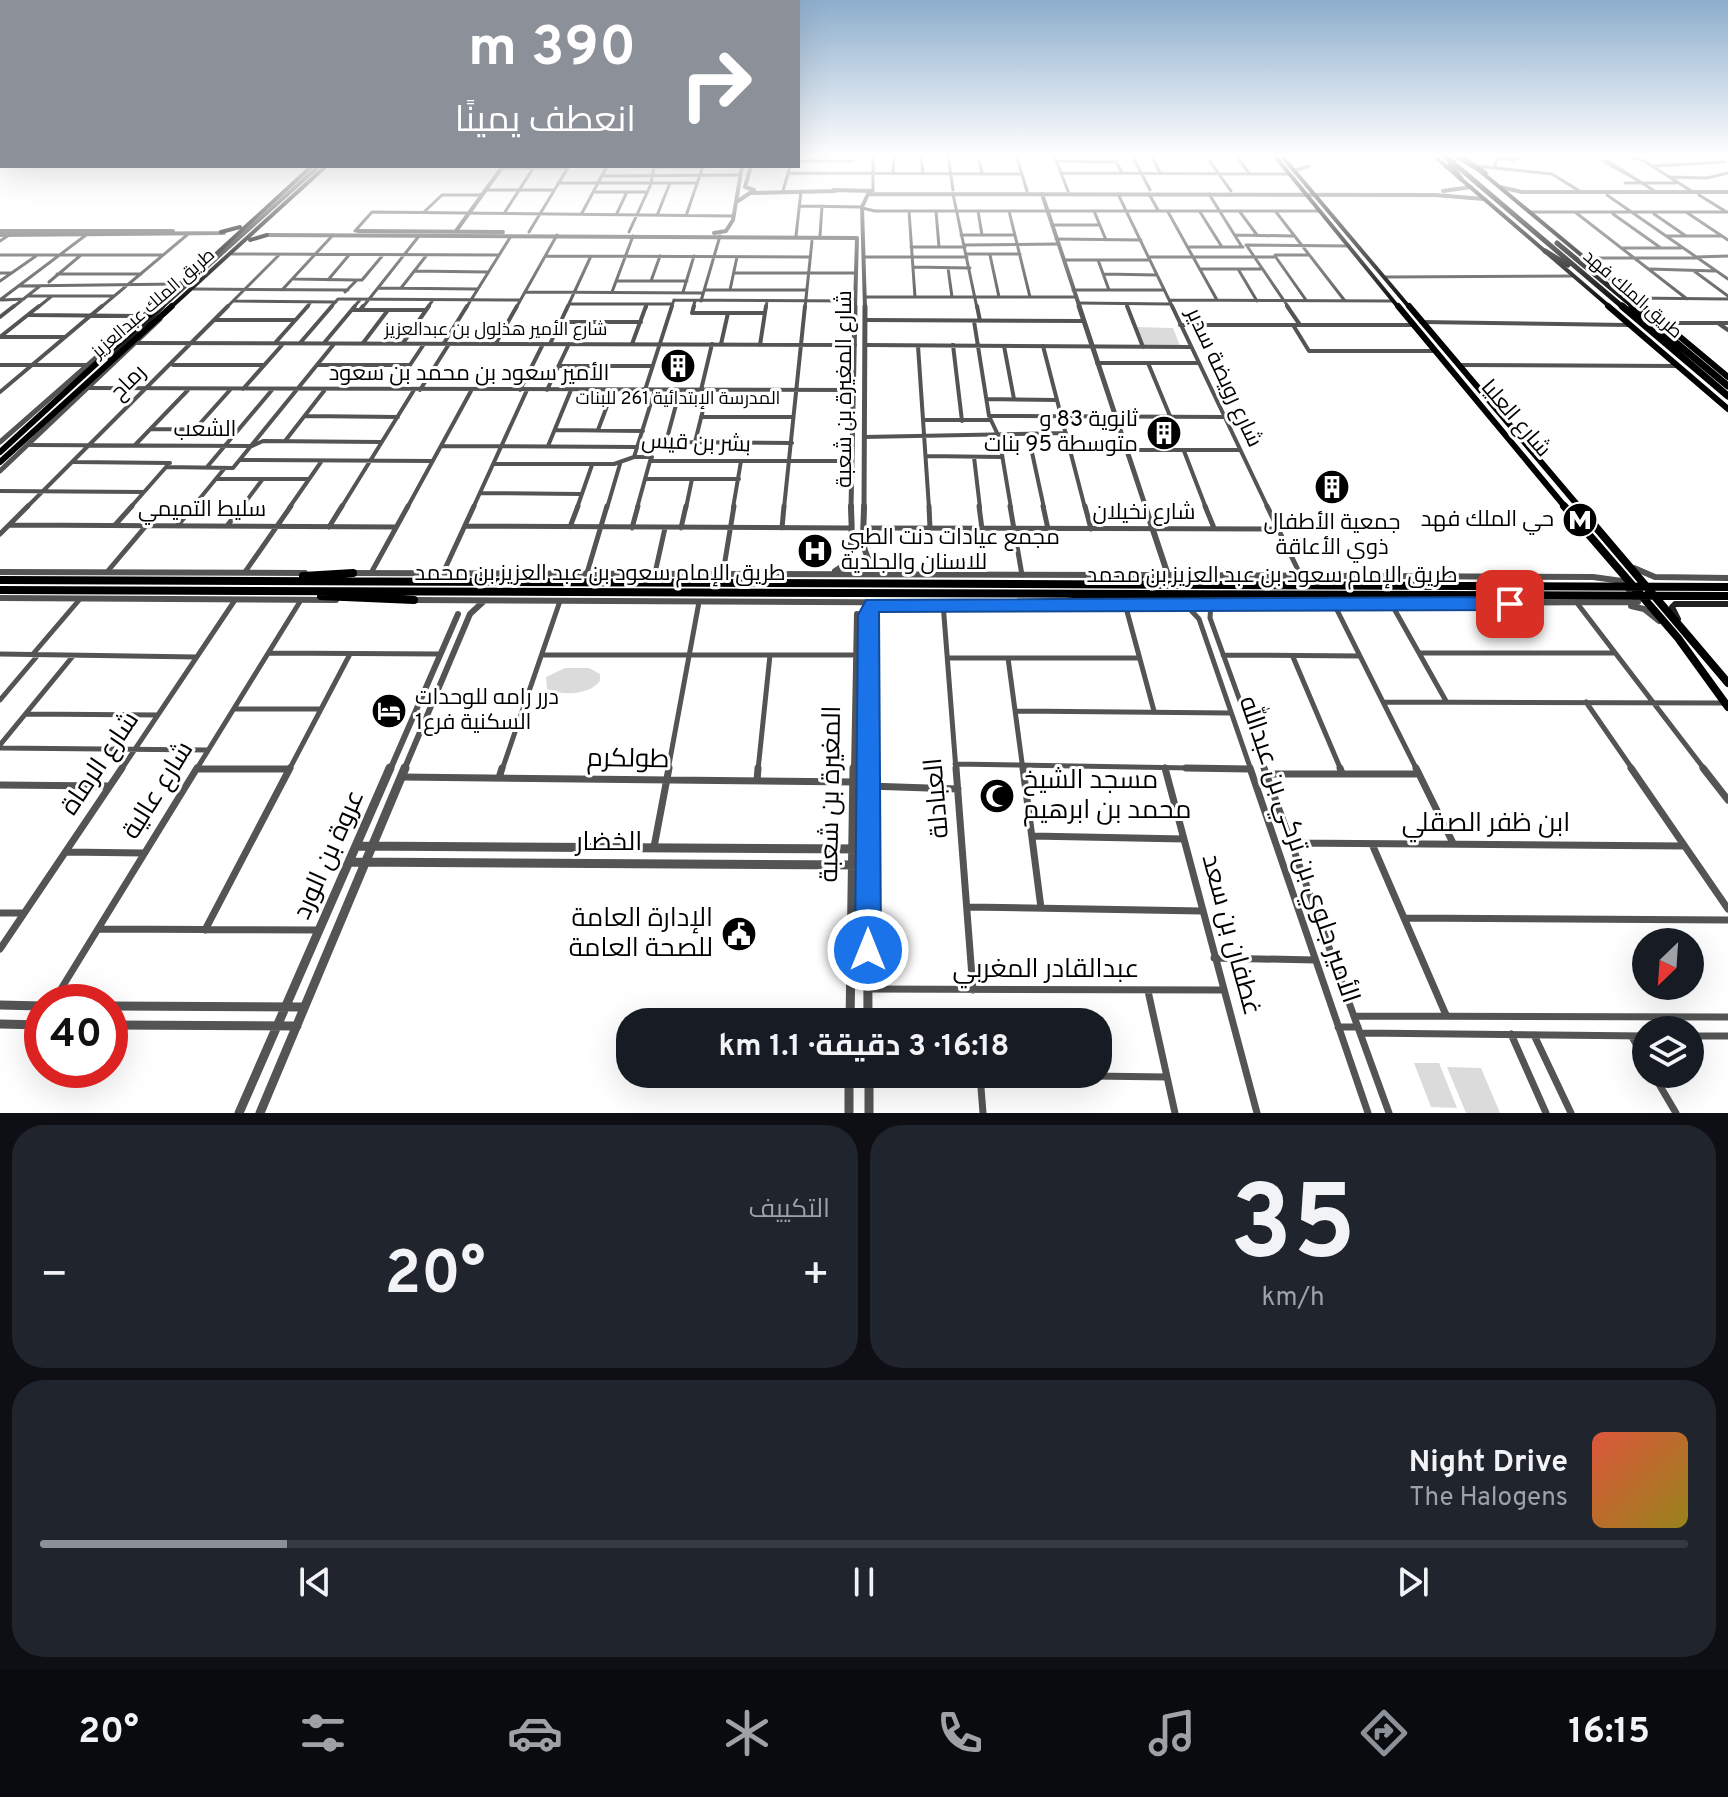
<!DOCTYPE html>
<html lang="ar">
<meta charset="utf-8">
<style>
body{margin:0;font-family:Overpass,Cairo,sans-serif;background:#20242c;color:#f1f3f6;direction:rtl;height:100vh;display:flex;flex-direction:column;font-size:30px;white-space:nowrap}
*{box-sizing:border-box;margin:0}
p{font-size:26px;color:#9ea1a6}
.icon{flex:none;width:44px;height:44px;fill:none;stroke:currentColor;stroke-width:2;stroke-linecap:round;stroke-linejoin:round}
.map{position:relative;height:1113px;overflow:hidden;direction:ltr}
.side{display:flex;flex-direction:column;gap:12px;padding:12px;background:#0d0f14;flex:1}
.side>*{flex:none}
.hud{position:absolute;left:0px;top:0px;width:800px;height:168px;box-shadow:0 8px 32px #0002;direction:rtl;background:#8c9099;color:#fff;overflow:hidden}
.needle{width:52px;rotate:205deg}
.fabs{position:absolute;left:1632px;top:928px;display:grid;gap:16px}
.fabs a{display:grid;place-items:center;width:72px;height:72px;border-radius:50%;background:#171b24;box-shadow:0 8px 32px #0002;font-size:40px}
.speed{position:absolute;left:24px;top:984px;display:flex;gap:16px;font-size:40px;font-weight:700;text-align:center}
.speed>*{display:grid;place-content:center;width:104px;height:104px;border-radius:50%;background:#171b24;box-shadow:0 8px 32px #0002;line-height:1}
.speed .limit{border:12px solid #d22;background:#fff;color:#111}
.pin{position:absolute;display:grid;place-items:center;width:68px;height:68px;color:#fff;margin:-34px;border-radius:16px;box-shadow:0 4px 12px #0006}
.me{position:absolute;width:88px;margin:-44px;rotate:0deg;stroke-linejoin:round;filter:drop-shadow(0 0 6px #0008)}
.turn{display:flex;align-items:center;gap:28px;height:168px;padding:0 32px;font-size:36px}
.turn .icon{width:104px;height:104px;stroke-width:2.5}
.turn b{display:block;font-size:56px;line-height:68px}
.big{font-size:60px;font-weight:700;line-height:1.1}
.side .tile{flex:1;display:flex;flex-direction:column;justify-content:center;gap:12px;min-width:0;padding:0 28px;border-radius:32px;background:#20242c}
.side .dial{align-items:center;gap:0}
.dial b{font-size:104px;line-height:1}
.song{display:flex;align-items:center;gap:24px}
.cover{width:96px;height:96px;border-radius:12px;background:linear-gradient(135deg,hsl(10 70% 55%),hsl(50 70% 35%))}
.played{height:8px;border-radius:4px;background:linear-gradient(90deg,#8c9099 15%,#363941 15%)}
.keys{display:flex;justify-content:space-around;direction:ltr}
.heat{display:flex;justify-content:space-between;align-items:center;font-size:44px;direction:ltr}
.side .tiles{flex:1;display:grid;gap:12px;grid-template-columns:1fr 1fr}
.tile:last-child{grid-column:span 2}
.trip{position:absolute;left:616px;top:1008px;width:496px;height:80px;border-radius:32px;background:#171b24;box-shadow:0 8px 32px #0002;font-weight:700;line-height:80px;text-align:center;direction:rtl}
.menu{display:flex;height:128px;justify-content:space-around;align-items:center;background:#090b0e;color:#9ea1a6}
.menu .icon{width:56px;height:56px}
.menu .current{color:#8c9099}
.menu b{font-size:36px;color:#f1f3f6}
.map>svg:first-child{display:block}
</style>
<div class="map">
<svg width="1728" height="1113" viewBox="0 0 1728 1113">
<rect width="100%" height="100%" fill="#fff"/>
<path fill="#dbdbdb" d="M1136,327L1173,328L1180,346H1144Z
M565,668H589L600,674V681C589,695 563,696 547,689L546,677Z
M1414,1063H1439L1457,1108L1431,1107Z
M1447,1067L1481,1068L1500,1113H1466Z"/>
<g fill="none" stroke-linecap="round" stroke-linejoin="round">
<path stroke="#545454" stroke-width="3" d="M873,155V191
M921,155L923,174
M948,155L953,190
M978,155L982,173
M1016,155L1027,191
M1054,155L1068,191
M1113,155L1122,173
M1132,155L1150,190
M1137,155L1207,156
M1235,155L1249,173
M1626,155L1644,161L1693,192
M1152,156L1160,173
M1206,156L1231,191
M798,161H853
M1056,161L1116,162
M1603,161H1608L1639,181Z
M1495,165L1497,158L1514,160L1521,155
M1476,166L1552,174L1581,192
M1654,166L1725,162
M654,167H703
M501,168H568
M1294,171L1309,166
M789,173L1022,174
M1061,173L1289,174
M893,174L894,155H948
M602,176L741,175
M1671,177L1707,178L1728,173
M1639,181L1656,192
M558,183H697
M1625,183H1676
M486,190H553
M783,191L790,166
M593,192H647
M953,194L977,308
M1118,194L1173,308
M1149,194L1158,210
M1209,194L1242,247
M1607,195L1728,279
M1699,195L1725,211
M799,206L862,207
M862,208L875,211H1320
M909,211L915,297
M936,211L939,247
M978,211L982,235
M1009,211L1030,297
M1094,211L1106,240
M424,212L442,195H482
M505,212L534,167
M1168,212L1217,300
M1200,212L1222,247
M1240,212L1257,235
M1276,212L1345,301
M1529,212H1728
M1575,212L1687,299
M1686,212L1728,240
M582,213L607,166
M617,213L627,192
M658,213L670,183
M687,213L703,166
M1613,214L1661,248
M1654,214L1686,236
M1052,225H1100
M355,231L372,212L733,216
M529,232L569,166
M629,232L651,184L654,166
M961,235H1015
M1235,235L1293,236
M796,236L801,191
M820,236L822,206
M1666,236H1721
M1056,239L1141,240
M0,241L9,235
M964,245L1058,244
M1246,245L1349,246
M1247,246L1289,308
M911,247H965
M1189,247H1243
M1623,248H1681
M232,254L499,255
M967,254H1020
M0,255H163
M990,255L999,297
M1275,255H1309
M546,256L810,257
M1275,256L1306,300
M865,257H967
M1149,257H1276
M1696,257L1728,256
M1586,258H1697
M1064,260H1150
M1098,260L1109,290
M913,267L970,268
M948,268L952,297
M1200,269H1261
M1238,269L1257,301
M1650,269L1715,271
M414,271L488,272
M1694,271L1728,296
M0,273H11
M734,273H856
M57,274H141
M1103,274L1157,275
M1384,277L1574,276
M294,279L356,280
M328,280L349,255
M0,281L36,256
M616,281H687
M651,281L660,256
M49,282L81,255
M18,286L177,284
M378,288L477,289
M401,288L426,256
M193,289L348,290
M282,290L333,235
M706,290H806
M730,290L737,257
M1073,290H1164
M345,292L357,280H362L383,255
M525,292L703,293
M612,292L633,236
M683,292L694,256
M28,296H114
M865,297H1075
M1633,298L1728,299
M339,299L520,300
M0,300L86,235
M2,300L24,299
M674,300L854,301
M1169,300L1393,301
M235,301L336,302
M701,301L720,236
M1078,303L1170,304
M569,304H672
M1126,304L1128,308
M12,308L40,286
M37,308L52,296
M100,308L187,235
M226,308L280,254
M306,308L311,302
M330,308L338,299
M353,308L360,300
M362,308L419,236
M427,308L433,300
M466,308L511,236
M516,308L557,235
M567,308L591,256
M646,308L647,304
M671,308L674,300
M693,308L695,301
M766,308L767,301
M805,308L812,241"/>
<path stroke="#545454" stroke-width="4" d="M694,306L692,313H765
M977,306L980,321
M1127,306L1143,347
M1172,306L1268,508
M1287,306L1300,325
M352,310H426
M360,310L363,306
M29,315L142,316
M0,317L14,306
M216,320H295
M866,320L1083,321
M974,321L989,416L999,437L1011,508
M561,322H641
M1421,322L1628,325
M1665,323H1728
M1718,323L1728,330
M1180,325H1413
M1293,325L1309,351H1434
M0,337L39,306
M1,337H65
M137,343L855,345
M275,343L308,306
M300,343L332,306
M324,343L355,306
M363,343L388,310
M403,343L429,306
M444,343L467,306
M496,343L517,306
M550,344L568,306
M632,344L646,306
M721,344L728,313
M760,345L766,306
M866,345L1191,347
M953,345L962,421
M918,346L929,508
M1004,346L1014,399
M1043,346L1085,508
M1097,363H1199
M1148,363L1170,416
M0,365H86
M173,365H264
M317,365H409
M1459,365L1677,366
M559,366H651
M87,388L852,390
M243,389L283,344
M394,389L424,344
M420,390L449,344
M520,390L543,344
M547,390L569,344
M645,390L672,306
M680,390L666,442L792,443
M701,390L712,344
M0,392L102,306
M987,399L1057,400
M305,416L398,417
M989,416L1224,417
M701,417H793
M924,420H990
M151,429L238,430
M195,429L230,390
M555,430L643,431
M598,430L613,390
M1028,434L1044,508
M864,437L1066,433
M285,441L324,391
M695,442L708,390
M28,445L252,446L263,441L381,442
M135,445L188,390
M441,446L638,447
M548,446L571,390
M1128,450H1239
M1184,451L1206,508
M926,456L1001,457
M634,457L655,390
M974,457L980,508
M241,460L433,461
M73,462L170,463
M494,464H614L634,457H652L650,461H850
M166,467L233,468L334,344
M207,467L272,390
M216,479H308
M646,479H739
M0,491L144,492
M480,493L581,494
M26,508L228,306
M130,508L167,466
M192,508L224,469
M241,508L262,480
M289,508L321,462
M341,508L414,390
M407,508L471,391
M473,508L527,390
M577,508L592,465
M607,508L620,464
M637,508L650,461
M686,508L692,479
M733,508L741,461
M784,508L805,306"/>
<path stroke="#545454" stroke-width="5" d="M929,506L930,528
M979,506L982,529
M1010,506L1022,575
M1043,506L1048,529
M1085,506L1091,529
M1205,506L1214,528
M1267,506L1301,576
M10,525L395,527
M115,525L132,506
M177,526L194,506
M227,526L242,506
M465,526L849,528
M329,527L342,506
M570,527L578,506
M632,528L638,506
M681,528L686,506
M782,528L784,506
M865,528L1278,529
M0,534L28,506
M107,572L145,527
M245,572L291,506
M371,573L408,506
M443,573L474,506
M587,573L607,506
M655,573L665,528
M723,573L734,506
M943,603L956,770
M1211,603L1210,618L1265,770
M1577,603L1705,770
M1125,604L1154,711
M1334,604L1417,770
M1186,605L1199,619L1251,770
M1392,605L1446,701
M269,653L440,654
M1420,653H1615
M0,654L196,657
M33,654L80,599
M542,655H856
M1223,655L1360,656
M1293,657L1341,770
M948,658H1139
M1008,658L1023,770
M0,700L38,655
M1383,702L1724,703
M1586,702L1633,770
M235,709H321
M1016,711L1230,713
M26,714L158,715
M0,745L73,656
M0,748L207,750
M955,764L1249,769
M1165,767L1166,770
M197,769H289
M121,770L235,600
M196,770L301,600
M289,770L350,654
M502,770L560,601
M668,770L699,602
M758,770L770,655"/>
<path stroke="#545454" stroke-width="7" d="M956,768L973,990
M1023,768L1041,908
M1165,768L1257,1113
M1186,768L1249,769
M1250,768L1368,1113
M1264,768L1389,1113
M1340,768L1342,773
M1416,768L1453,843
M1631,768L1728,909
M1703,768L1728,800
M197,769H289
M1265,774H1416
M402,777L854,782
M499,778L502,768
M757,781L758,768
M0,785L109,786
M868,786L958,789
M1032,836L1184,839
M1289,843L1683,846
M1372,844L1446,1015
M654,847L669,768
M66,852L144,853
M968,907L1202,911
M0,913H23
M1404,918L1728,920
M99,929L319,930
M205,930L290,768
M0,949L122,768
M1214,958L1315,960
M868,989L1223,990
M1148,991L1175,1113
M53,1002L197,768
M1354,1016L1728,1017
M1672,1017L1680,1030
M1338,1027H1358
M1361,1033L1646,1036
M1511,1034L1546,1113
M1534,1035L1571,1113
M1690,1036H1728
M1632,1037L1646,1061
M947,1074L1167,1077
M1653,1074L1676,1113
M980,1075L983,1113"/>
<path stroke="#545454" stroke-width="4" d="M751,166L745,187L754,190
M1500,187L1522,192H1728
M833,190L872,191
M1443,191L1471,187
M1042,194L1080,308
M738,201L750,193L835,191
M0,231H173
M358,231L503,232
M456,231L503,166
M714,233L726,231L733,220L742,166
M0,235L224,233L221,232
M267,235L857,238L855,308
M152,308L184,280
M865,308L862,207L868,194L1435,195L1484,199"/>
<path stroke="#545454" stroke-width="5" d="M1079,306L1146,508
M0,442L155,306
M0,471L160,319
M851,508L855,306
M864,508L865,306"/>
<path stroke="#545454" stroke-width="6" d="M864,506C864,534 857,559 884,574
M1145,506L1168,575
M1634,568L1655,577L1728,578
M835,571C857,561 851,527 851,506
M0,572L305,573
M349,573L1121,575
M1137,575L1593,577
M0,598L336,600
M412,600L1036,603
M1124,604L1638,602L1622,581L1593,577
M1631,606L1644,609L1659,621
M867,615V770
M390,770L458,614
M404,770L470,614L484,601
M854,770L857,614"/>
<path stroke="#545454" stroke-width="9" d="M867,768L868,1022
M356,846L868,849
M349,862L868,865
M0,1005L42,1006
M110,1006L304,1007
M850,1022L854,768
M0,1024L42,1025
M110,1025L297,1026
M849,1074V1113
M869,1074V1113
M239,1113L390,768
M260,1113L405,768"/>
<path stroke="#212121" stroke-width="4" d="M161,308L319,166"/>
<path stroke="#212121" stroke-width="5" d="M110,359L163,306"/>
<path stroke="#212121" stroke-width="6" d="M1678,619L1672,607L1675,604H1728"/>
<path stroke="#000" stroke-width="4" d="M1274,155L1399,308
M1281,155L1410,308
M1433,155L1611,308
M1461,155L1645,308
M221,232L240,227
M250,240L267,235
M157,308L312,166
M170,308L326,166"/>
<path stroke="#000" stroke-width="6" d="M1398,306L1566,508
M1409,306L1580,508
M1608,306L1728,409
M1643,306L1728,377
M0,452L159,306
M0,462L172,306"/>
<path stroke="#000" stroke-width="8" d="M1564,506L1678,638L1728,707
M1578,506L1728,683
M1120,575L1139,578
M303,576L353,573
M0,580L1728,587
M0,590L1728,596
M321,596L414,600
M1032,603L1166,599"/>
<path stroke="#000" stroke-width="5" d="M1444,155L1624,308
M1455,155L1485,173
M1450,164L1461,179
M1557,243L1635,308
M1545,251L1568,265"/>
<path stroke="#000" stroke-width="7" d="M1622,306L1728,396
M1632,306L1728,386"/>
</g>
<linearGradient id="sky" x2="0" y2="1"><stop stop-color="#8cadcc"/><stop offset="0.5" stop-color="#fff"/><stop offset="1" stop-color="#fff" stop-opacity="0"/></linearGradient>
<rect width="1728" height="311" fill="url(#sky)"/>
<path fill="#1a73e8" stroke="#114b97" stroke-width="2" d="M1510,597L1520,604L1510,610L879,612L881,950L877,959L868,963L859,959L855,950L858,615L866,600Z"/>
<defs>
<symbol id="building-disc" viewBox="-11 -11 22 22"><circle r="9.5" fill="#000" stroke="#fff"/><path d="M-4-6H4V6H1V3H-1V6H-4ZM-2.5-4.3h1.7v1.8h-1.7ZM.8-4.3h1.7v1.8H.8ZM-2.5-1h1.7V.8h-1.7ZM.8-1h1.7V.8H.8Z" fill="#fff"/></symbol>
<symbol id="metro-disc" viewBox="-11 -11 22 22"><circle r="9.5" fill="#000" stroke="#fff"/><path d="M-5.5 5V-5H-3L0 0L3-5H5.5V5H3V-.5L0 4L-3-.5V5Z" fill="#fff"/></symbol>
<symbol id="hospital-disc" viewBox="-11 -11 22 22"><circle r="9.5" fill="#000" stroke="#fff"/><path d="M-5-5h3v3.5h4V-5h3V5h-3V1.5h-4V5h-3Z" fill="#fff"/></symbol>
<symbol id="hotel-disc" viewBox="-11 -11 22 22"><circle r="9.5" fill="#000" stroke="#fff"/><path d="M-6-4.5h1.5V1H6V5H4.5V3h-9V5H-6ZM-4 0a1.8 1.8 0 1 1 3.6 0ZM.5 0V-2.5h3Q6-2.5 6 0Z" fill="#fff"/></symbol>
<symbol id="mosque-disc" viewBox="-11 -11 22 22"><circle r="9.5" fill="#000" stroke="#fff"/><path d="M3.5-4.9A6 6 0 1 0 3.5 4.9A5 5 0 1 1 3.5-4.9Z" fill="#fff"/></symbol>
<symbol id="civic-disc" viewBox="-11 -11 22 22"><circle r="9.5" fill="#000" stroke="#fff"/><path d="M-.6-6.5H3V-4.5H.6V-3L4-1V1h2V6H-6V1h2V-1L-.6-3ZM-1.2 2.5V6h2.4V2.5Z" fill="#fff"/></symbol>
</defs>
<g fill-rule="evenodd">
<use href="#building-disc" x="658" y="346" width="40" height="40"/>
<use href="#building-disc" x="1144" y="413" width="40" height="40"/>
<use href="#building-disc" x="1312" y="467" width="40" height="40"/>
<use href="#metro-disc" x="1560" y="500" width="40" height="40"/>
<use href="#hospital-disc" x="795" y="531" width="40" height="40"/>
<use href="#hotel-disc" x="369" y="691" width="40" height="40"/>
<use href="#mosque-disc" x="977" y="776" width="40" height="40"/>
<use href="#civic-disc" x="719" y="914" width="40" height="40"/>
</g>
<g text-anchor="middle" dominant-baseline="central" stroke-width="6" stroke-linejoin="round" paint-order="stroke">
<g font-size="18" fill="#000" stroke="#fff">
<text transform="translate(1632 295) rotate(41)">طريق الملك فهد</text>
<text transform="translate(154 304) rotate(-41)">طريق الملك عبدالعزيز</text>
<text x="496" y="330">شارع الأمير هذلول بن عبدالعزيز</text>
</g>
<g font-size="18" fill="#000" stroke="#fff">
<text x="678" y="399">المدرسة الإبتدائية 261 للبنات</text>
</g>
<g font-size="22" fill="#000" stroke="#fff">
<text x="469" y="374">الأمير سعود بن محمد بن سعود</text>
<text transform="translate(1223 378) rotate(65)">شارع رويضة سدير</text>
<text transform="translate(129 383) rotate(-45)">رماح</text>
<text transform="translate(845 389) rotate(-90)">شارع المغيرة بن شعبة</text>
<text transform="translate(1515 419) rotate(49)">شارع العليا</text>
<text x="205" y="430">الشعب</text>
<text transform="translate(696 444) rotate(2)">بشر بن قيس</text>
<text x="202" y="510">سليط التميمي</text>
<text x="1144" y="513">شارع نخيلان</text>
<text x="600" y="574">طريق الإمام سعود بن عبد العزيز بن محمد</text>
<text x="1272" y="576">طريق الإمام سعود بن عبد العزيز بن محمد</text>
</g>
<g font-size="22" fill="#000" stroke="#fff" text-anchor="end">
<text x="1138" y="420">ثانوية 83 و<tspan x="1138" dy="25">متوسطة 95 بنات</tspan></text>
<text x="1554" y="520">حي الملك فهد</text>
<text x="1332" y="523" text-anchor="middle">جمعية الأطفال<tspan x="1332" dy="25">ذوي الأعاقة</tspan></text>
<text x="841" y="538" text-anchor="start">مجمع عيادات دنت الطبي<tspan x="841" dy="25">للاسنان والجلدية</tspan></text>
<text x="415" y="698" text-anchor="start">درر رامه للوحدات<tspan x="415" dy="25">السكنية فرع1</tspan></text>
</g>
<g font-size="26" fill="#000" stroke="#fff">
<text transform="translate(628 760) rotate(1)">طولكرم</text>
<text transform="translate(101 764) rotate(-56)">شارع الرماة</text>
<text transform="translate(159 791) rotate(-58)">شارع عالية</text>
<text transform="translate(832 794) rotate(-89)">المغيرة بن شعبة</text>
<text transform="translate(938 798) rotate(-95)">العبادلة</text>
<text x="1486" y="824">ابن ظفر الصقلي</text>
<text x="609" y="843">الخضار</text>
<text transform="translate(1298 850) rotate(71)">الأمير جلوي بن تركي بن عبدالله</text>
<text transform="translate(330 855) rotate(-66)">عروة بن الورد</text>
<text transform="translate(1230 935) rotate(75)">غطفان بن سعد</text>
<text x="1046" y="970">عبدالقادر المغربي</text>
</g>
<g font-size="26" fill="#000" stroke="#fff" text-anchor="start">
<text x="1023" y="781">مسجد الشيخ<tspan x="1023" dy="30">محمد بن ابرهيم</tspan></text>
<text x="713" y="919" text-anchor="end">الإدارة العامة<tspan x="713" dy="30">للصحة العامة</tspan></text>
</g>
</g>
</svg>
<div class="fabs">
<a><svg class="needle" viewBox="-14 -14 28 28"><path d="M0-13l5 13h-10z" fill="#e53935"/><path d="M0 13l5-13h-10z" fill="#9ea1a6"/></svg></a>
<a><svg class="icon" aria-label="layers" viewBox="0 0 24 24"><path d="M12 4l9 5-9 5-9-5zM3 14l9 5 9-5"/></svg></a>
</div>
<div class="speed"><div class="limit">40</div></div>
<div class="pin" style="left:1510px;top:604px;background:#d93025"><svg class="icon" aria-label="arrive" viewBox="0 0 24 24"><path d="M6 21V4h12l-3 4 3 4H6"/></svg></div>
<svg class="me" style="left:868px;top:950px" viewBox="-20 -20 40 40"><circle r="17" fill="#1a73e8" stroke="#fff" stroke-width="3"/><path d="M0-11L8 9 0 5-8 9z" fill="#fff"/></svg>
<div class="trip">16:18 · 3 دقيقة · 1.1 km</div>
<div class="hud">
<div class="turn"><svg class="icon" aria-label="right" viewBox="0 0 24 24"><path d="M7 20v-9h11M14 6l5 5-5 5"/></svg><div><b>390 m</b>انعطف يمينًا</div></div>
</div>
</div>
<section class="side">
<div class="tiles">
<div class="tile dial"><b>35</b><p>km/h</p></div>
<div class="tile"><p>التكييف</p>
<div class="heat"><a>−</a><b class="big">20°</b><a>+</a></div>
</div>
<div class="tile">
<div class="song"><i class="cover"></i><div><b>Night Drive</b><p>The Halogens</p></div></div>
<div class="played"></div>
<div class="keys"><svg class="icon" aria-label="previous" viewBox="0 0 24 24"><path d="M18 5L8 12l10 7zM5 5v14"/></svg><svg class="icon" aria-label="pause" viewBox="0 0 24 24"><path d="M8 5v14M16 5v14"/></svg><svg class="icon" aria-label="next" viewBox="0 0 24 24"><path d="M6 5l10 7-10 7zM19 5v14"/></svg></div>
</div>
</div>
</section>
<nav class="menu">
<b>16:15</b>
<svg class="icon current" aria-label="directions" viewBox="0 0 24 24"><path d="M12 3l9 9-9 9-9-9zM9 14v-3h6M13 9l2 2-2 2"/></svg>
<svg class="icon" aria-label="music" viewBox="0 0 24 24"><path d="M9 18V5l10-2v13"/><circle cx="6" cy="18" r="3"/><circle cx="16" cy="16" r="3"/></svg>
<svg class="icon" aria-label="phone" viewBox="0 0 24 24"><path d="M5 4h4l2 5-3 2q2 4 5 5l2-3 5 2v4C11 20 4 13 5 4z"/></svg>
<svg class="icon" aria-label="climate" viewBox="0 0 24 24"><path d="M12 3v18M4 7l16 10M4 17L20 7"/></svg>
<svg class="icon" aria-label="car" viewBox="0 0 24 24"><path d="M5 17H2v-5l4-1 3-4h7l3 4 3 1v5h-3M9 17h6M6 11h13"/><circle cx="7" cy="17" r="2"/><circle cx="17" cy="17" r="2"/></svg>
<svg class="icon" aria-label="filters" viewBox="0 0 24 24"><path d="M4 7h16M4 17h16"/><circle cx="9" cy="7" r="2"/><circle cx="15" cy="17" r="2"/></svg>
<b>20°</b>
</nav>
